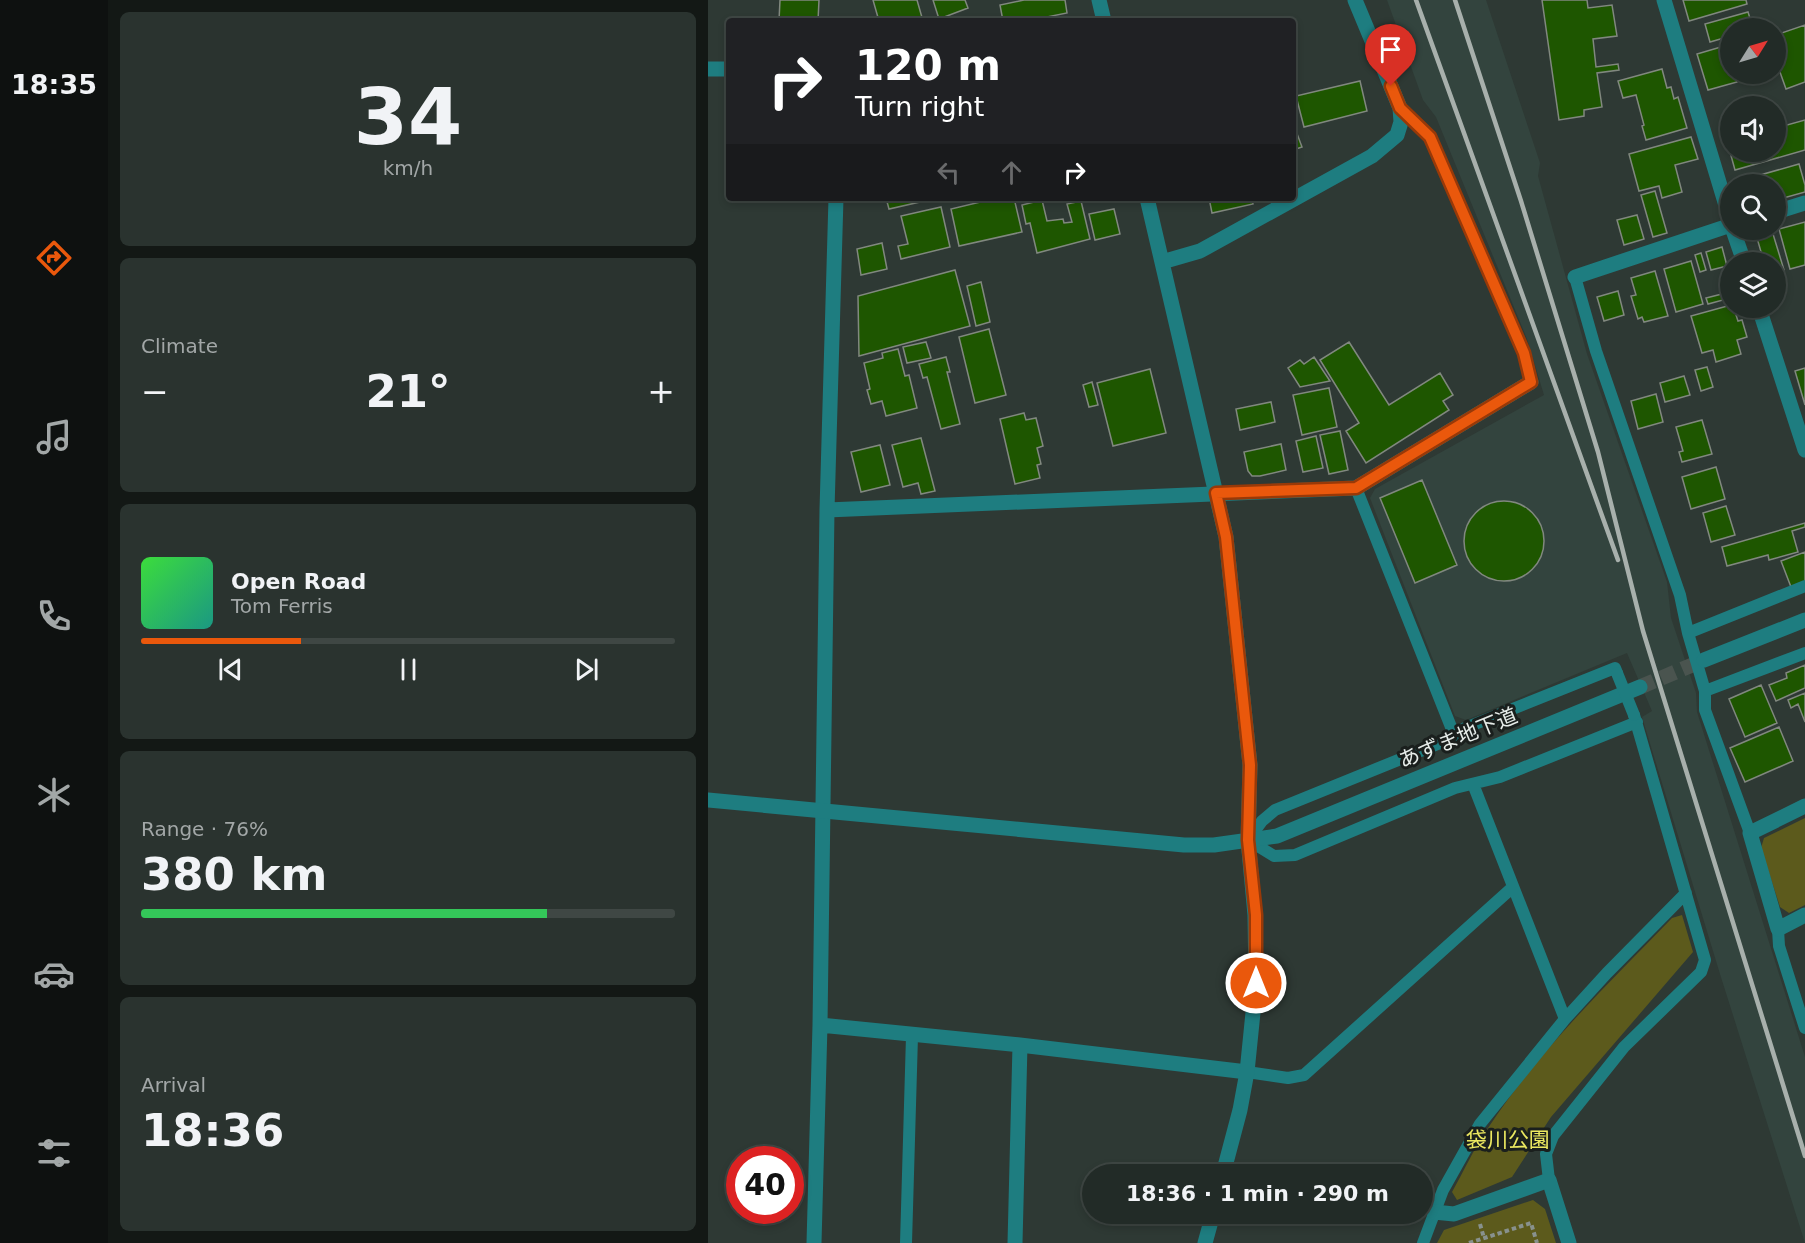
<!DOCTYPE html>
<meta charset="utf-8">
<style>
body{margin:0;font-family:"DejaVu Sans","Noto Sans JP",sans-serif;background:#2a332f;color:#f1f3f6;height:100vh;display:flex;flex-direction:column;font-size:22px;white-space:nowrap}
*{box-sizing:border-box;margin:0}
p{font-size:20px;color:#a2a7a7}
.icon{flex:none;width:33px;height:33px;fill:none;stroke:currentColor;stroke-width:2;stroke-linecap:round;stroke-linejoin:round}
.map{position:relative;flex:1;overflow:hidden}
.drawer{display:flex;flex-direction:column;gap:12px;padding:12px;background:#131815;width:600px}
.drawer>*{flex:none}
.guide{position:absolute;left:18px;top:18px;width:570px;height:183px;border-radius:6px;box-shadow:0 3px 9px #0003,0 0 0 2px #3f4744;background:#202124;color:#fff;overflow:hidden}
.needle{width:39px;rotate:53deg}
.buttons{position:absolute;left:1012px;top:18px;display:grid;gap:12px}
.buttons a{display:grid;place-items:center;width:66px;height:66px;border-radius:50%;background:#222b27;box-shadow:0 3px 9px #0003,0 0 0 2px #3f4744;font-size:30px}
.speed{position:absolute;left:18px;top:1146px;display:flex;gap:12px;font-size:30px;font-weight:700;text-align:center}
.speed>*{display:grid;place-content:center;width:78px;height:78px;border-radius:50%;background:#222b27;box-shadow:0 3px 9px #0003,0 0 0 2px #3f4744;line-height:1}
.speed .limit{border:9px solid #d22;background:#fff;color:#111}
.pin{position:absolute;display:grid;place-items:center;width:51px;height:51px;color:#fff;margin:-62px -26px;border-radius:50% 50% 50% 0;rotate:-45deg;box-shadow:0 0 6px #0007}
.pin .icon{rotate:45deg}
.me{position:absolute;width:66px;margin:-33px;rotate:0deg;stroke-linejoin:round;filter:drop-shadow(0 0 4px #0008)}
.turn{display:flex;align-items:center;gap:21px;height:126px;padding:0 30px;font-size:27px}
.turn .icon{width:78px;height:78px;stroke-width:2.5}
.turn b{display:block;font-size:42px;line-height:51px}
.lanes{display:flex;align-items:center;height:57px;padding:0 30px;background:#0003;justify-content:center;gap:30px;direction:ltr}
.lanes .off{opacity:.35}
.big{font-size:45px;font-weight:700;line-height:1.1}
.drawer .tile{flex:1;display:flex;flex-direction:column;justify-content:center;gap:9px;min-width:0;padding:0 21px;border-radius:9px;background:#2a332f}
.drawer .dial{align-items:center;gap:0}
.dial b{font-size:78px;line-height:1}
.song{display:flex;align-items:center;gap:18px}
.cover{width:72px;height:72px;border-radius:9px;background:linear-gradient(135deg,hsl(120 70% 55%),hsl(170 70% 35%))}
.played{height:6px;border-radius:3px;background:linear-gradient(90deg,#ea580c 30%,#3f4744 30%)}
.keys{display:flex;justify-content:space-around;direction:ltr}
.heat{display:flex;justify-content:space-between;align-items:center;font-size:33px;direction:ltr}
.charge{height:9px;border-radius:4px;background:linear-gradient(90deg,#34c759 76%,#3f4744 0)}
.trip{position:absolute;left:374px;top:1164px;width:351px;height:60px;border-radius:30px;background:#222b27;box-shadow:0 3px 9px #0003,0 0 0 2px #3f4744;font-weight:700;line-height:60px;text-align:center}
main{display:flex;flex:1;min-height:0}
.dock{display:flex;flex-direction:column;width:108px;justify-content:space-around;align-items:center;background:#0e1110;color:#a2a7a7}
.dock .icon{width:42px;height:42px}
.dock .active{color:#ea580c}
.dock b{font-size:27px;color:#f1f3f6}
.map>svg:first-child{display:block}
</style>
<main>
<nav class="dock">
<b>18:35</b>
<svg class="icon active" aria-label="directions" viewBox="0 0 24 24"><path d="M12 3l9 9-9 9-9-9zM9 14v-3h6M13 9l2 2-2 2"/></svg>
<svg class="icon" aria-label="music" viewBox="0 0 24 24"><path d="M9 18V5l10-2v13"/><circle cx="6" cy="18" r="3"/><circle cx="16" cy="16" r="3"/></svg>
<svg class="icon" aria-label="phone" viewBox="0 0 24 24"><path d="M5 4h4l2 5-3 2q2 4 5 5l2-3 5 2v4C11 20 4 13 5 4z"/></svg>
<svg class="icon" aria-label="climate" viewBox="0 0 24 24"><path d="M12 3v18M4 7l16 10M4 17L20 7"/></svg>
<svg class="icon" aria-label="car" viewBox="0 0 24 24"><path d="M5 17H2v-5l4-1 3-4h7l3 4 3 1v5h-3M9 17h6M6 11h13"/><circle cx="7" cy="17" r="2"/><circle cx="17" cy="17" r="2"/></svg>
<svg class="icon" aria-label="filters" viewBox="0 0 24 24"><path d="M4 7h16M4 17h16"/><circle cx="9" cy="7" r="2"/><circle cx="15" cy="17" r="2"/></svg>
</nav>
<section class="drawer">
<div class="tile dial"><b>34</b><p>km/h</p></div>
<div class="tile"><p>Climate</p>
<div class="heat"><a>−</a><b class="big">21°</b><a>+</a></div>
</div>
<div class="tile">
<div class="song"><i class="cover"></i><div><b>Open Road</b><p>Tom Ferris</p></div></div>
<div class="played"></div>
<div class="keys"><svg class="icon" aria-label="previous" viewBox="0 0 24 24"><path d="M18 5L8 12l10 7zM5 5v14"/></svg><svg class="icon" aria-label="pause" viewBox="0 0 24 24"><path d="M8 5v14M16 5v14"/></svg><svg class="icon" aria-label="next" viewBox="0 0 24 24"><path d="M6 5l10 7-10 7zM19 5v14"/></svg></div>
</div>
<div class="tile"><p>Range · 76%</p><b class="big">380 km</b><div class="charge"></div></div>
<div class="tile"><p>Arrival</p><b class="big">18:36</b></div>
</section>
<div class="map">
<svg width="1097" height="1243" viewBox="0 0 1097 1243">
<rect width="100%" height="100%" fill="#2e3934"/>
<path fill="#33443e" d="M679,0H778L832,163L830,176L879,354L959,582L963,618L988,693L989,712L1097,1057V1243L1012,974L934,717L944,711L919,653L758,720L747,716L662,498L667,489L836,395L819,339L728,117L715,100Z"/>
<path fill="#5c5a1c" d="M1097,818V905L1081,913L1072,907L1053,848L1056,838Z
M974,915L985,952L843,1117L804,1177L749,1200L744,1192C756,1171 766,1148 780,1128C831,1050 900,984 964,918Z
M825,1200L837,1209L848,1243H729L736,1230Z"/>
<path fill="#1e5600" stroke="#81887f" stroke-width="1.5" d="M72,0H111L110,21H71Z
M165,0H209L215,21H171Z
M225,0H257L260,8L231,19Z
M316,0H357L359,13L319,21H295L292,5Z
M834,0H879L880,8L904,5L909,36L885,39L888,67L910,64L911,70L889,73L894,107L876,110V116L851,120Z
M975,0H1038L1039,4L981,21Z
M1040,12L1045,28H1023V36L1002,42L997,24Z
M1097,25V82L1078,89L1068,61V35Z
M1023,44V74H1027L1029,82L1000,90L989,54Z
M954,69L959,88L963,87L966,99L970,97L979,128L938,140L934,126L936,125L928,95L915,98L910,81Z
M652,81L659,111L596,127L588,96Z
M1097,120V150L1027,170L1019,141L1023,140V152H1068V128Z
M585,123L594,147L585,150Z
M983,137L990,159L967,165L974,192L954,198L951,186L931,191L921,154Z
M1091,164L1097,185V192L1068,200V184H1048L1045,177Z
M947,191L959,233L945,237L933,195Z
M178,198H224L225,199L181,209Z
M289,198H306L314,232L251,246L243,209Z
M501,198H544L545,204L504,213Z
M334,200L339,221L355,219L356,223L364,222L359,204L373,201L382,239L329,253L322,223L318,224L314,205Z
M233,207L242,247L193,259L190,246L200,244L193,216Z
M406,209L412,234L387,240L381,214Z
M929,215L936,239L916,245L909,220Z
M1097,222V265L1082,269L1071,229Z
M1065,234L1076,270L1068,272V262H1056L1049,238Z
M174,243L179,269L153,275L149,249Z
M1014,247L1019,266L1003,270L998,252Z
M993,253L998,270L992,272L987,255Z
M983,261L995,304L968,312L956,269Z
M247,270L262,326L151,356L150,296Z
M947,271L960,316L936,322L934,317L930,319L923,296L928,295L923,278Z
M273,282L282,322L268,326L259,286Z
M910,291L916,315L896,321L889,297Z
M1014,294L1015,300L1000,304L998,298Z
M1023,305V308H1035L1037,312L1028,315L1030,321L1034,320L1039,337L1029,340L1033,354L1008,362L1005,350L994,353L983,316Z
M281,329L298,395L267,403L251,337Z
M218,342L223,358L199,363L195,347Z
M641,342L681,405L732,373L745,395L735,401L741,410L658,463L638,431L651,423L612,360Z
M190,349L197,376L201,375L209,408L178,416L174,401L163,404L159,390L162,389L156,363L175,358L174,353Z
M238,357L242,372H239L252,424L233,429L219,377L215,378L211,364Z
M606,357L622,381L592,387L580,368L592,360L596,364Z
M999,367L1005,387L993,391L987,370Z
M1097,368V405L1087,371Z
M442,369L458,433L405,446L389,383Z
M976,376L982,395L957,402L952,383Z
M384,382L390,405L381,407L375,385Z
M621,388L629,427L594,435L585,395Z
M948,394L955,422L930,429L923,401Z
M563,402L567,422L532,430L528,409Z
M316,413L318,420L328,418L335,446L329,448L333,464L329,465L332,478L307,484L292,419Z
M994,420L1004,454L974,462L971,452L975,451L968,427Z
M632,431L640,470L621,474L612,435Z
M608,436L615,468L595,472L588,441Z
M213,438L227,491L213,494L210,483L195,487L184,445Z
M573,444L578,470L552,476H544L540,471L536,452Z
M172,445L182,485L153,492L143,452Z
M1008,467L1017,499L983,509L974,477Z
M714,480L749,565L707,583L672,498Z
M756 541a40 40 0 1 1 80 0a40 40 0 1 1-80 0Z
M1018,506L1027,535L1003,542L995,513Z
M1097,523V527L1084,531L1090,552L1061,560L1060,555L1019,566L1014,547Z
M1097,552V582L1083,587L1073,561Z
M1097,665V688L1068,701L1061,685L1079,678L1078,673Z
M1053,685L1069,723L1037,737L1021,699Z
M1097,693V722L1090,704L1083,708L1080,700Z
M1071,727L1085,761L1037,782L1022,748Z"/>
<g fill="none" stroke-linecap="round" stroke-linejoin="round">
<path stroke="#4a544f" stroke-width="15" stroke-dasharray="15 8" stroke-linecap="butt" d="M932,687L996,660"/>
<path stroke="#88918d" stroke-width="4" stroke-dasharray="4.5 3" stroke-linecap="butt" d="M772,1224L776,1238
M761,1243L823,1223L829,1243"/>
<path stroke="#1e7d80" stroke-width="12" d="M692,108L722,137L816,353L823,382
M867,277L888,351L972,595L980,633L997,691V710L1042,833
M648,488L747,737
M980,633L1097,586
M909,673L907,668L757,728L747,737L567,810L554,821L540,840L566,856L587,855L747,788L792,777L929,722
M997,691L1097,653
M765,784L857,1019
M1070,929L1071,946L1097,1028
M539,1072L580,1078L596,1075L805,887
M841,1180L838,1154L845,1136L916,1047L993,972L997,960L926,715
M198,1243L204,1036
M715,1243L735,1190L772,1124L857,1019L899,973L978,893"/>
<path stroke="#1e7d80" stroke-width="15" d="M956,0L1023,222
M0,69H21
M1068,212L1097,203
M1025,230L1036,262
M867,277L1023,225
M1051,308L1097,450
M119,510L648,488L823,382
M1097,806L1042,833L1070,929L1097,915
M112,1025L312,1045L539,1072
M726,1212L746,1214L841,1180L861,1243
M106,1243L112,1025L119,510L128,198
M307,1243L312,1045"/>
<path stroke="#1e7d80" stroke-width="15" d="M391,0L396,21
M439,198L518,537L542,765L540,840L547,915L548,983L539,1072L532,1110L515,1174
M454,262L492,251L664,156L689,135L693,122L692,108L647,0
M996,660L1097,620
M0,800L476,845H506L569,836L932,687
M497,1243L505,1214"/>
<path stroke="#a8b0ac" stroke-width="4.5" d="M708,0L910,560
M747,0L813,201L890,452L935,631L1097,1156"/>
<path stroke="#1e7d80" stroke-width="12" d="M909,673L926,715"/>
</g>
<g fill="none" stroke-linecap="round" stroke-linejoin="round">
<defs>
<path id="route" d="M548,983V915L540,840L542,765L518,537L508,493L648,488L823,382L816,353L722,137L692,108L683,86"/>
</defs>
<use href="#route" stroke="#983908" stroke-width="15"/>
<use href="#route" stroke="#ea580c" stroke-width="10"/>
</g>
<g text-anchor="middle" dominant-baseline="central" stroke-width="6" stroke-linejoin="round" paint-order="stroke">
<g font-size="21" fill="#e6ece9" stroke="#1a1f1d">
<text transform="translate(750 738) rotate(-22)">あずま地下道</text>
</g>
<g font-size="21" fill="#ebe860" stroke="#1a1f1d">
<text x="800" y="1140">袋川公園</text>
</g>
</g>
</svg>
<div class="buttons">
<a><svg class="needle" viewBox="-14 -14 28 28"><path d="M0-13l5 13h-10z" fill="#e53935"/><path d="M0 13l5-13h-10z" fill="#a2a7a7"/></svg></a>
<a><svg class="icon" aria-label="sound" viewBox="0 0 24 24"><path d="M4 9h4l5-4v14l-5-4H4zM17 9q2 3 0 6"/></svg></a>
<a><svg class="icon" aria-label="search" viewBox="0 0 24 24"><circle cx="10" cy="10" r="6"/><path d="M15 15l6 6"/></svg></a>
<a><svg class="icon" aria-label="layers" viewBox="0 0 24 24"><path d="M12 4l9 5-9 5-9-5zM3 14l9 5 9-5"/></svg></a>
</div>
<div class="speed"><div class="limit">40</div></div>
<div class="pin" style="left:683px;top:86px;background:#d93025"><svg class="icon" aria-label="arrive" viewBox="0 0 24 24"><path d="M6 21V4h12l-3 4 3 4H6"/></svg></div>
<svg class="me" style="left:548px;top:983px" viewBox="-20 -20 40 40"><circle r="17" fill="#ea580c" stroke="#fff" stroke-width="3"/><path d="M0-11L8 9 0 5-8 9z" fill="#fff"/></svg>
<div class="trip">18:36 · 1 min · 290 m</div>
<div class="guide">
<div class="turn"><svg class="icon" aria-label="right" viewBox="0 0 24 24"><path d="M7 20v-9h11M14 6l5 5-5 5"/></svg><div><b>120 m</b>Turn right</div></div>
<div class="lanes"><svg class="icon off" aria-label="left" viewBox="0 0 24 24"><path d="M17 20v-9H6M10 6l-5 5 5 5"/></svg><svg class="icon off" aria-label="ahead" viewBox="0 0 24 24"><path d="M12 20V5M6 11l6-6 6 6"/></svg><svg class="icon" aria-label="right" viewBox="0 0 24 24"><path d="M7 20v-9h11M14 6l5 5-5 5"/></svg></div>
</div>
</div>
</main>
